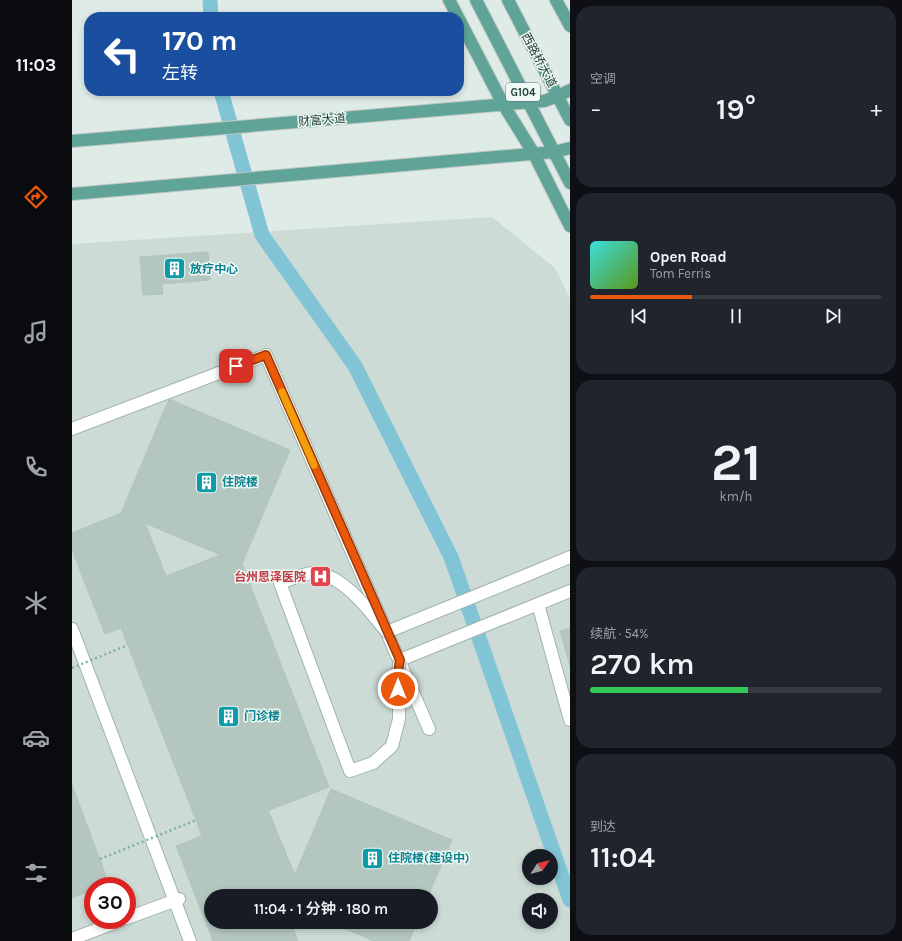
<!DOCTYPE html>
<html lang="zh">
<meta charset="utf-8">
<style>
body{margin:0;font-family:Karla,"Noto Sans SC",sans-serif;background:#20242c;color:#f1f3f6;height:100vh;display:flex;flex-direction:column;font-size:15px;white-space:nowrap}
*{box-sizing:border-box;margin:0}
p{font-size:13px;color:#9ea1a6}
.icon{flex:none;width:22px;height:22px;fill:none;stroke:currentColor;stroke-width:2;stroke-linecap:round;stroke-linejoin:round}
.map{position:relative;flex:1;overflow:hidden}
.side{display:flex;flex-direction:column;gap:6px;padding:6px;background:#0d0f14;width:332px}
.side>*{flex:none}
.guide{position:absolute;left:12px;top:12px;width:380px;height:84px;border-radius:16px;box-shadow:0 2px 6px #0003;background:#1a4fa0;color:#fff;overflow:hidden}
.needle{width:26px;rotate:54deg}
.fabs{position:absolute;left:450px;top:849px;display:grid;gap:8px}
.fabs a{display:grid;place-items:center;width:36px;height:36px;border-radius:50%;background:#171b24;box-shadow:0 2px 6px #0003;font-size:20px}
.speed{position:absolute;left:12px;top:877px;display:flex;gap:8px;font-size:20px;font-weight:700;text-align:center}
.speed>*{display:grid;place-content:center;width:52px;height:52px;border-radius:50%;background:#171b24;box-shadow:0 2px 6px #0003;line-height:1}
.speed .limit{border:6px solid #d22;background:#fff;color:#111}
.pin{position:absolute;display:grid;place-items:center;width:34px;height:34px;color:#fff;margin:-17px;border-radius:8px;box-shadow:0 2px 6px #0006}
.me{position:absolute;width:44px;margin:-22px;rotate:0deg;stroke-linejoin:round;filter:drop-shadow(0 0 3px #0008)}
.turn{display:flex;align-items:center;gap:14px;height:84px;padding:0 12px;font-size:18px}
.turn .icon{width:52px;height:52px;stroke-width:2.5}
.turn b{display:block;font-size:28px;line-height:34px}
.big{font-size:30px;font-weight:600;line-height:1.1}
.side .widget{flex:1;display:flex;flex-direction:column;justify-content:center;gap:6px;min-width:0;padding:0 14px;border-radius:16px;background:#20242c}
.side .dial{align-items:center;gap:0}
.dial b{font-size:52px;line-height:1}
.song{display:flex;align-items:center;gap:12px}
.cover{width:48px;height:48px;border-radius:6px;background:linear-gradient(135deg,hsl(180 70% 55%),hsl(90 70% 35%))}
.played{height:4px;border-radius:2px;background:linear-gradient(90deg,#ea580c 35%,#363941 35%)}
.keys{display:flex;justify-content:space-around;direction:ltr}
.heat{display:flex;justify-content:space-between;align-items:center;font-size:22px;direction:ltr}
.charge{height:6px;border-radius:3px;background:linear-gradient(90deg,#34c759 54%,#363941 0)}
.trip{position:absolute;left:132px;top:889px;width:234px;height:40px;border-radius:20px;background:#171b24;box-shadow:0 2px 6px #0003;font-weight:600;line-height:40px;text-align:center}
main{display:flex;flex:1;min-height:0}
.tab-bar{display:flex;flex-direction:column;width:72px;justify-content:space-around;align-items:center;background:#090b0e;color:#9ea1a6}
.tab-bar .icon{width:28px;height:28px}
.tab-bar .active{color:#ea580c}
.tab-bar b{font-size:18px;color:#f1f3f6}
.map>svg:first-child{display:block}
</style>
<main>
<nav class="tab-bar">
<b>11:03</b>
<svg class="icon active" aria-label="directions" viewBox="0 0 24 24"><path d="M12 3l9 9-9 9-9-9zM9 14v-3h6M13 9l2 2-2 2"/></svg>
<svg class="icon" aria-label="music" viewBox="0 0 24 24"><path d="M9 18V5l10-2v13"/><circle cx="6" cy="18" r="3"/><circle cx="16" cy="16" r="3"/></svg>
<svg class="icon" aria-label="phone" viewBox="0 0 24 24"><path d="M5 4h4l2 5-3 2q2 4 5 5l2-3 5 2v4C11 20 4 13 5 4z"/></svg>
<svg class="icon" aria-label="climate" viewBox="0 0 24 24"><path d="M12 3v18M4 7l16 10M4 17L20 7"/></svg>
<svg class="icon" aria-label="car" viewBox="0 0 24 24"><path d="M5 17H2v-5l4-1 3-4h7l3 4 3 1v5h-3M9 17h6M6 11h13"/><circle cx="7" cy="17" r="2"/><circle cx="17" cy="17" r="2"/></svg>
<svg class="icon" aria-label="filters" viewBox="0 0 24 24"><path d="M4 7h16M4 17h16"/><circle cx="9" cy="7" r="2"/><circle cx="15" cy="17" r="2"/></svg>
</nav>
<div class="map">
<svg width="498" height="941" viewBox="0 0 498 941">
<rect width="100%" height="100%" fill="#deebe6"/>
<path fill="#ccdbd5" fill-rule="evenodd" d="M420,217L483,268L498,299V941H0V244ZM457,856H479V878H457ZM21,886H55V920H21ZM139,896H359V922H139ZM457,900H479V922H457Z"/>
<g fill="none" stroke-linecap="round" stroke-linejoin="round">
<path stroke="#81c4d5" stroke-width="15" d="M138,0L139,17
M149,91L190,235L283,366L379,557L498,900"/>
</g>
<path fill="#b3c6bf" stroke="#b0c5be" d="M136,252L138,280L90,284L91,294L71,295L68,257Z
M97,399L218,450L170,564L49,513Z
M49,513L73,523L94,576L148,555L170,564L257,787L130,836L49,628L33,634L0,550V533Z
M498,628V666L488,631Z
M0,785L37,884L32,886H21V890L0,898Z
M259,789L380,840L356,896H214Z
M196,810L223,875L214,896H139V922H219L226,941H141L104,846Z
M257,922H345L337,941H302Z"/>
<g fill="none" stroke-linecap="round" stroke-linejoin="round">
<defs>
<path id="minor" d="M0,429L194,355L357,729
M455,575L498,557
M466,604L498,720
M0,629L118,941
M328,660L498,591
M55,918L107,899
M0,939L50,920"/>
<path id="major" d="M377,0L386,17
M404,0L498,183
M436,0L498,120
M484,0L498,26
M387,19L431,104L462,154L498,226
M0,141L472,101L486,96L498,90
M0,194L482,152L498,148"/>
</defs>
<use href="#minor" stroke="#a1b3ae" stroke-width="14"/>
<use href="#major" stroke="#c0c8c7" stroke-width="14"/>
<use href="#minor" stroke="#fff" stroke-width="12"/>
<use href="#major" stroke="#5fa496" stroke-width="12"/>
<defs>
<path id="minor-bridge" d="M328,660L325,679L327,699V719L320,746L301,763L278,771L208,583C216,580 238,571 246,573C274,578 298,612 315,632L455,575"/>
</defs>
<use href="#minor-bridge" stroke="#a1b3ae" stroke-width="14" stroke-linecap="butt"/>
<path stroke="#7cb1a3" stroke-width="2.5" stroke-dasharray="2 3" stroke-linecap="butt" d="M0,668L56,645
M28,859L124,820"/>
<use href="#minor-bridge" stroke="#fff" stroke-width="12"/>
</g>
<g fill="none" stroke-linecap="round" stroke-linejoin="round">
<defs>
<path id="route" d="M164,366L194,355L328,660L325,679L326,689"/>
</defs>
<use href="#route" stroke="#983908" stroke-width="10"/>
<use href="#route" stroke="#ea580c" stroke-width="7"/>
<path stroke="#f59e0b" stroke-width="7" d="M210,392L242,465"/>
</g>
<defs>
<symbol id="building-square" viewBox="-11 -11 22 22"><rect x="-9" y="-9" width="18" height="18" rx="4" fill="#0f9aa8" stroke="#eff8f4"/><path d="M-4-6H4V6H1V3H-1V6H-4ZM-2.5-4.3h1.7v1.8h-1.7ZM.8-4.3h1.7v1.8H.8ZM-2.5-1h1.7V.8h-1.7ZM.8-1h1.7V.8H.8Z" fill="#fff"/></symbol>
<symbol id="hospital-square" viewBox="-11 -11 22 22"><rect x="-9" y="-9" width="18" height="18" rx="4" fill="#e0444e" stroke="#eff8f4"/><path d="M-5-5h3v3.5h4V-5h3V5h-3V1.5h-4V5h-3Z" fill="#fff"/></symbol>
</defs>
<g fill-rule="evenodd">
<use href="#building-square" x="90" y="256" width="25" height="25"/>
<use href="#building-square" x="122" y="470" width="25" height="25"/>
<use href="#hospital-square" x="236" y="564" width="25" height="25"/>
<use href="#building-square" x="144" y="704" width="25" height="25"/>
<use href="#building-square" x="288" y="846" width="25" height="25"/>
</g>
<g text-anchor="middle" dominant-baseline="central" stroke-width="3" stroke-linejoin="round" paint-order="stroke">
<rect fill="#eff8f4" stroke="#5d746f" stroke-width="1" x="434" y="83" width="34" height="18" rx="3"/>
<g font-size="11" font-weight="bold" fill="#1e3c36">
<text x="451" y="92">G104</text>
</g>
<g font-size="12" fill="#1e3c36" stroke="#eff8f4">
<text transform="translate(467 60) rotate(62)">西路桥大道</text>
<text transform="translate(250 120) rotate(-5)">财富大道</text>
</g>
<g font-size="12" font-weight="bold" fill="#0d838f" stroke="#eff8f4" text-anchor="start">
<text x="118" y="269">放疗中心</text>
<text x="150" y="482">住院楼</text>
<text x="172" y="716">门诊楼</text>
<text x="316" y="858">住院楼(建设中)</text>
</g>
<g font-size="12" font-weight="bold" fill="#be3a42" stroke="#eff8f4" text-anchor="end">
<text x="234" y="577">台州恩泽医院</text>
</g>
</g>
</svg>
<div class="fabs">
<a><svg class="needle" viewBox="-14 -14 28 28"><path d="M0-13l5 13h-10z" fill="#e53935"/><path d="M0 13l5-13h-10z" fill="#9ea1a6"/></svg></a>
<a><svg class="icon" aria-label="sound" viewBox="0 0 24 24"><path d="M4 9h4l5-4v14l-5-4H4zM17 9q2 3 0 6"/></svg></a>
</div>
<div class="speed"><div class="limit">30</div></div>
<div class="pin" style="left:164px;top:366px;background:#d93025"><svg class="icon" aria-label="arrive" viewBox="0 0 24 24"><path d="M6 21V4h12l-3 4 3 4H6"/></svg></div>
<svg class="me" style="left:326px;top:689px" viewBox="-20 -20 40 40"><circle r="17" fill="#ea580c" stroke="#fff" stroke-width="3"/><path d="M0-11L8 9 0 5-8 9z" fill="#fff"/></svg>
<div class="trip">11:04 · 1 分钟 · 180 m</div>
<div class="guide">
<div class="turn"><svg class="icon" aria-label="left" viewBox="0 0 24 24"><path d="M17 20v-9H6M10 6l-5 5 5 5"/></svg><div><b>170 m</b>左转</div></div>
</div>
</div>
<section class="side">
<div class="widget"><p>空调</p>
<div class="heat"><a>−</a><b class="big">19°</b><a>+</a></div>
</div>
<div class="widget">
<div class="song"><i class="cover"></i><div><b>Open Road</b><p>Tom Ferris</p></div></div>
<div class="played"></div>
<div class="keys"><svg class="icon" aria-label="previous" viewBox="0 0 24 24"><path d="M18 5L8 12l10 7zM5 5v14"/></svg><svg class="icon" aria-label="pause" viewBox="0 0 24 24"><path d="M8 5v14M16 5v14"/></svg><svg class="icon" aria-label="next" viewBox="0 0 24 24"><path d="M6 5l10 7-10 7zM19 5v14"/></svg></div>
</div>
<div class="widget dial"><b>21</b><p>km/h</p></div>
<div class="widget"><p>续航 · 54%</p><b class="big">270 km</b><div class="charge"></div></div>
<div class="widget"><p>到达</p><b class="big">11:04</b></div>
</section>
</main>
